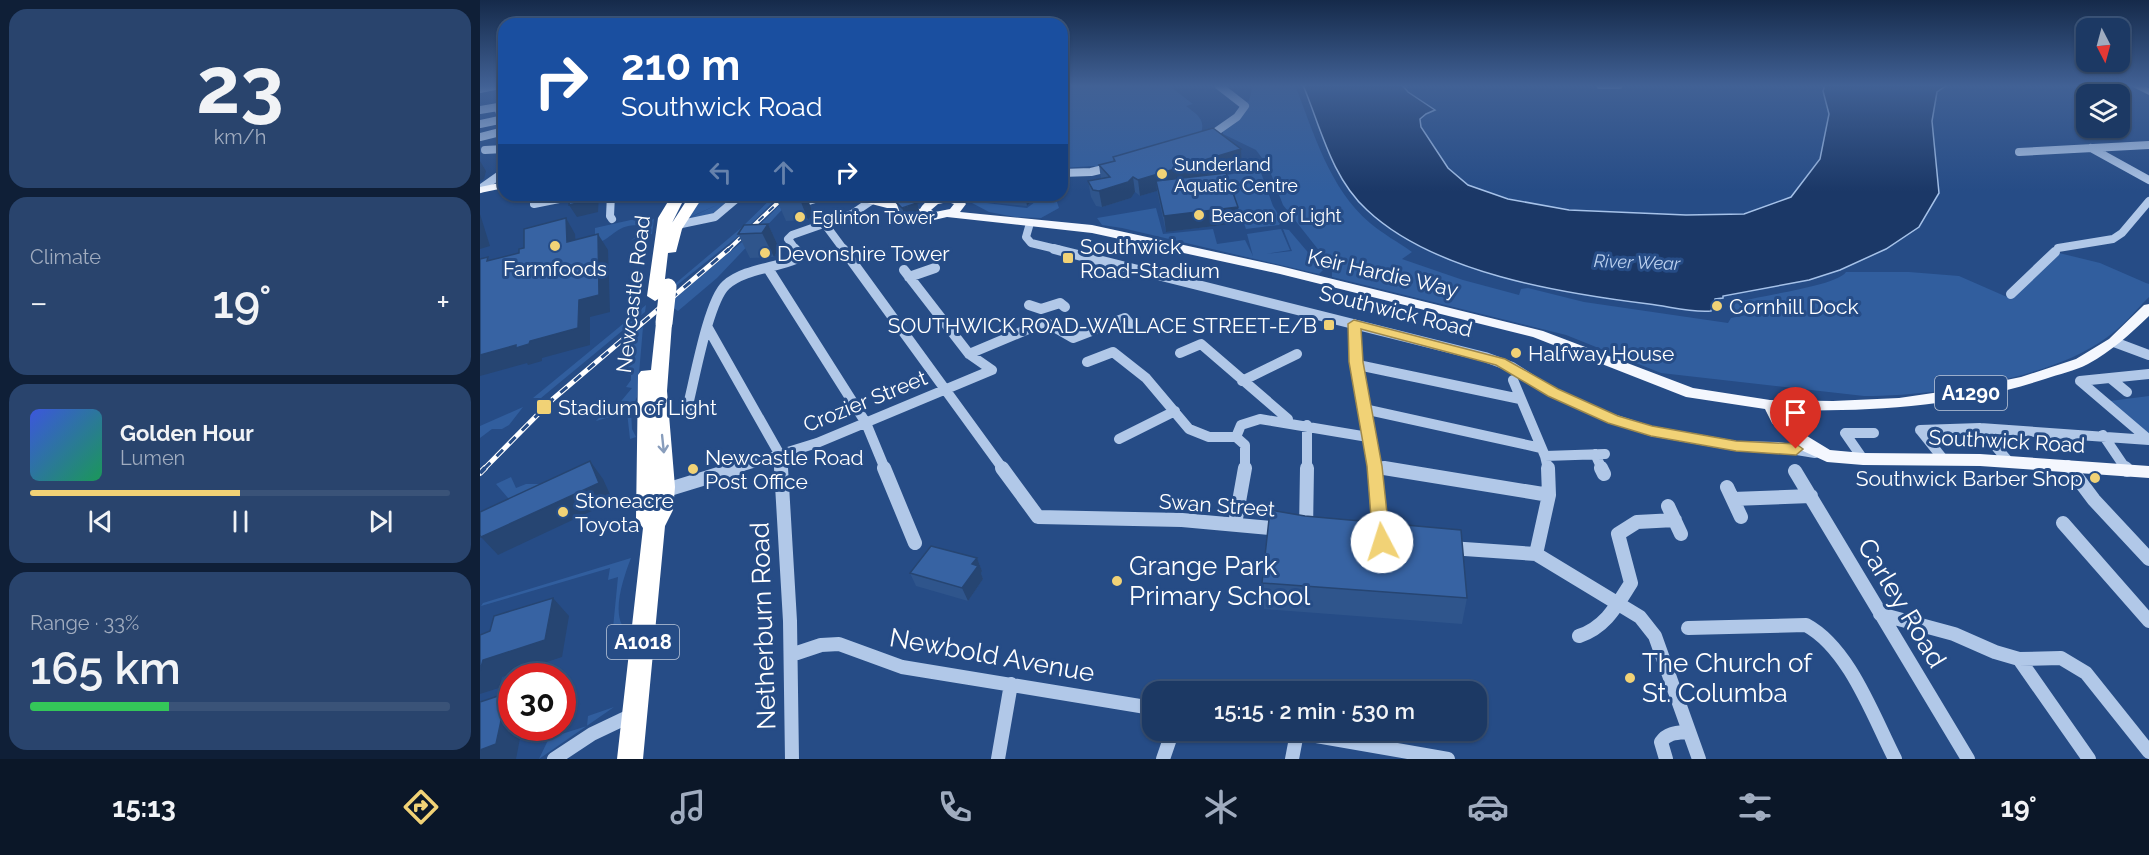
<!DOCTYPE html>
<meta charset="utf-8">
<style>
body{margin:0;font-family:Raleway,sans-serif;background:#29446d;color:#f1f3f6;height:100vh;display:flex;flex-direction:column;font-size:22px;white-space:nowrap}
*{box-sizing:border-box;margin:0}
p{font-size:20px;color:#a0acbf}
.icon{flex:none;width:33px;height:33px;fill:none;stroke:currentColor;stroke-width:2;stroke-linecap:round;stroke-linejoin:round}
.map{position:relative;flex:1;overflow:hidden}
.side{display:flex;flex-direction:column;gap:9px;padding:9px;background:#0f1f37;width:480px}
.side>*{flex:none}
.banner{position:absolute;left:18px;top:18px;width:570px;height:183px;border-radius:18px;box-shadow:0 2px 4px #0004,0 0 0 2px #3a5378;background:#1a4fa0;color:#fff;overflow:hidden}
.needle{width:39px;rotate:174deg}
.fabs{position:absolute;left:1596px;top:18px;display:grid;gap:12px}
.fabs a{display:grid;place-items:center;width:54px;height:54px;border-radius:12px;background:#1c3964;box-shadow:0 2px 4px #0004,0 0 0 2px #3a5378;font-size:30px}
.speed{position:absolute;left:18px;top:663px;display:flex;gap:12px;font-size:30px;font-weight:700;text-align:center}
.speed>*{display:grid;place-content:center;width:78px;height:78px;border-radius:50%;background:#1c3964;box-shadow:0 2px 4px #0004,0 0 0 2px #3a5378;line-height:1}
.speed .limit{border:9px solid #d22;background:#fff;color:#111}
.pin{position:absolute;display:grid;place-items:center;width:51px;height:51px;color:#fff;margin:-62px -26px;border-radius:50% 50% 50% 0;rotate:-45deg;box-shadow:0 0 6px #0007}
.pin .icon{rotate:45deg}
.me{position:absolute;width:66px;margin:-33px;rotate:355deg;stroke-linejoin:round;filter:drop-shadow(0 0 4px #0008)}
.turn{display:flex;align-items:center;gap:21px;height:126px;padding:0 24px;font-size:27px}
.turn .icon{width:78px;height:78px;stroke-width:2.5}
.turn b{display:block;font-size:42px;line-height:51px}
.lanes{display:flex;align-items:center;height:57px;padding:0 24px;background:#0003;justify-content:center;gap:30px;direction:ltr}
.lanes .off{opacity:.35}
.big{font-size:45px;font-weight:600;line-height:1.1}
.side .card{flex:1;display:flex;flex-direction:column;justify-content:center;gap:9px;min-width:0;padding:0 21px;border-radius:18px;background:#29446d}
.side .dial{align-items:center;gap:0}
.dial b{font-size:78px;line-height:1}
.song{display:flex;align-items:center;gap:18px}
.cover{width:72px;height:72px;border-radius:9px;background:linear-gradient(135deg,hsl(230 70% 55%),hsl(150 70% 35%))}
.played{height:6px;border-radius:3px;background:linear-gradient(90deg,#f1d276 50%,#3a5378 50%)}
.keys{display:flex;justify-content:space-around;direction:ltr}
.heat{display:flex;justify-content:space-between;align-items:center;font-size:33px;direction:ltr}
.charge{height:9px;border-radius:4px;background:linear-gradient(90deg,#34c759 33%,#3a5378 0)}
.trip{position:absolute;left:662px;top:681px;width:345px;height:60px;border-radius:18px;background:#1c3964;box-shadow:0 2px 4px #0004,0 0 0 2px #3a5378;font-weight:600;line-height:60px;text-align:center}
.menu{display:flex;height:96px;justify-content:space-around;align-items:center;background:#0b1728;color:#a0acbf}
.menu .icon{width:42px;height:42px}
.menu .active{color:#f1d276}
.menu b{font-size:27px;color:#f1f3f6}
main{display:flex;flex:1;min-height:0}
.map>svg:first-child{display:block}
</style>
<main>
<section class="side">
<div class="card dial"><b>23</b><p>km/h</p></div>
<div class="card"><p>Climate</p>
<div class="heat"><a>−</a><b class="big">19°</b><a>+</a></div>
</div>
<div class="card">
<div class="song"><i class="cover"></i><div><b>Golden Hour</b><p>Lumen</p></div></div>
<div class="played"></div>
<div class="keys"><svg class="icon" aria-label="previous" viewBox="0 0 24 24"><path d="M18 5L8 12l10 7zM5 5v14"/></svg><svg class="icon" aria-label="pause" viewBox="0 0 24 24"><path d="M8 5v14M16 5v14"/></svg><svg class="icon" aria-label="next" viewBox="0 0 24 24"><path d="M6 5l10 7-10 7zM19 5v14"/></svg></div>
</div>
<div class="card"><p>Range · 33%</p><b class="big">165 km</b><div class="charge"></div></div>
</section>
<div class="map">
<svg width="1669" height="759" viewBox="0 0 1669 759">
<rect width="100%" height="100%" fill="#264c86"/>
<path fill="#315e9e" d="M582,85H678L680,87L688,85L713,104L706,106C716,114 726,119 721,133L616,168L614,166L582,168Z
M773,85H815C834,133 849,188 890,223C903,234 918,242 932,252L922,259L983,280L1039,295L1041,289L1048,288L1104,302L1248,323L1251,318L1271,314L1250,310L1251,304C1273,296 1356,287 1366,272H1429L1479,276L1527,297L1575,252L1620,263L1666,283L1669,284V297C1655,311 1642,327 1626,338C1569,380 1453,396 1384,396L1181,373L1086,335L852,277V267L803,205L788,166L776,150L743,134V130L766,102L769,101Z
M780,170L793,206L802,220L799,225L766,229L746,175Z
M228,195H255L246,200L250,199L231,215L207,219L239,204L208,218L220,200Z
M295,195H300L261,234L196,286V283L261,228Z
M310,195H316L237,278L198,311L192,307L194,298L262,242Z
M477,195H493L489,199L491,201L547,208L555,202L552,201L554,199L565,200L560,202L576,199L579,208L561,218L535,217L509,212Z
M676,208L683,234L733,229L737,244L765,240L773,256L767,234L801,229L810,250L786,254L812,251L803,229L809,230L843,270L839,274L642,228L622,225L617,218Z
M164,217L174,219L172,234L151,240L165,232V227C140,219 133,239 115,244V228Z
M166,305L165,312L61,398H53Z
M163,327L157,397L151,411L152,429L156,437L150,439L147,412L116,421L130,406H137L152,388L146,387L151,380V375L147,374L150,370H144L151,362L149,360L152,356H147L150,351L151,338L139,343Z
M1669,396V434L1630,401Z
M43,407L29,425L22,429H12L0,438V426Z
M31,477L36,488L46,484H85L34,505L16,484Z
M151,558C144,576 133,608 142,625L133,628L138,577L128,580L130,568L1,606L3,603Z
M134,707L59,759L69,738L107,726L108,716Z"/>
<path fill="#1b3867" stroke="#a6c2e9" stroke-width="1.5" d="M823,85H922L928,92L955,110L946,114L940,119L941,127L968,168L988,185L1028,199L1089,210L1206,215L1264,214L1311,197L1340,159L1349,114L1343,91L1345,85H1467L1457,92L1452,121L1459,193L1439,227L1406,249L1360,270L1329,280L1243,296V298L1235,299L1231,311C1211,313 1188,306 1169,304C1080,293 954,273 887,210C851,177 841,128 823,85Z"/>
<g fill="none" stroke-linecap="round" stroke-linejoin="round">
<path stroke="#b1c8e8" stroke-width="8" d="M1120,85H1139
M0,89L20,85
M0,110L18,107L22,120
M0,124L24,119
M0,137L24,131
M727,138L757,117L765,106L738,85
M1611,148L1669,180
M5,150L24,149
M1539,152L1669,145
M582,173L611,172L632,167
M0,189L24,172
M55,195L54,204L99,195
M131,195L130,216L132,219
M316,205L348,195
M344,223L364,250
M550,223L546,237L551,243L580,250
M192,226L235,217L261,195
M1578,248L1633,239L1642,233L1669,201
M316,250L308,239L312,235L372,214L391,201"/>
<path stroke="#b1c8e8" stroke-width="10" d="M363,249L523,469
M574,249L1005,357L1032,367L1073,393L1133,419L1171,431L1256,446L1298,447L1335,453
M289,270L386,423L405,469
M424,270L489,354L512,370
M429,277L455,268
M1531,294L1575,252
M549,305L561,309L580,303L585,307
M874,324L876,362L895,469
M228,328L300,455L301,469
M1634,342L1669,355
M700,353L721,344L808,419V423
M489,354L565,322L593,338L645,318L653,328
M607,362L633,352L666,378L709,429L729,437H756
M878,365L1040,399
M1630,378L1647,392
M1033,380L1065,456L1068,469
M762,381L817,354
M1600,381L1668,439
M1600,381L1669,374
M207,409C214,383 228,301 246,285C264,269 295,268 316,259L319,254L315,249
M884,409L1061,448
M1500,428L1529,462
M1440,430L1500,428L1669,440
M1440,430L1464,460
M1623,435L1646,469
M639,439L695,411
M1115,454L1122,469
M1065,456L1125,454
M1383,459L1365,433H1394
M1588,465L1591,469
M895,466L913,469
M253,469L337,443L512,370
M765,469V445L756,437L761,425L780,419L888,437
M827,469V425"/>
<path stroke="#b1c8e8" stroke-width="14" d="M301,468L310,621L312,759
M404,468L435,543
M522,468L558,517L702,520L802,529
M895,468L901,537
M904,468L1069,495
M1121,468L1124,474
M1590,468L1614,500L1669,559
M1645,468L1647,470
M1315,471L1488,759
M1247,487L1261,517
M183,491L258,468
M1253,499L1331,496
M1188,506L1201,534
M1583,523L1669,621
M755,524L765,468
M826,530L827,468
M970,548L1056,554L1160,617L1175,636L1219,759
M1056,554L1069,495L1068,468
M1400,614L1474,634L1515,652L1539,659L1581,658L1606,673L1669,752
M1208,628L1326,625C1369,648 1393,716 1415,759
M1099,636C1126,627 1137,605 1151,583L1138,534L1157,522L1195,520
M311,655L341,645L359,644L422,667L672,708
M1539,659L1609,759
M802,730L968,759
M74,759L112,734L152,715
M518,759L531,684
M683,759L693,730
M812,759L817,733
M1186,759L1181,742C1188,732 1198,733 1209,732"/>
<path fill="#f4f7fe" fill-rule="evenodd" d="M0,85H6L1,88Z
M1649,85H1662L1669,88V95Z
M24,182V188L0,193V187Z
M362,195H382L440,209C449,194 475,190 486,204L480,212L612,225L800,266L1063,331L1213,388L1290,400L1353,401L1419,398L1487,388L1541,377L1596,359L1629,339L1664,305L1669,304V316C1650,334 1632,351 1608,364C1595,371 1579,374 1565,379C1480,407 1389,412 1301,410L1322,433L1350,450L1383,453L1500,454L1669,466V478L1500,466L1383,465L1347,462L1323,451L1310,441L1292,423L1285,409L1206,397L1053,337L800,274L612,233L467,217L454,220L364,197ZM468,202L474,204L470,209L455,212L451,210L458,204Z"/>
<path fill="#fff" fill-rule="evenodd" d="M192,195H206L192,223L210,195H224L202,229L196,252L188,253L183,296L175,301L167,296L178,218Z
M184,318L190,319L192,323L187,391L195,487L193,510L185,526L163,759H137L163,528L156,518L158,375L161,371L171,370L176,323L178,319Z"/>
<defs>
<path id="rail-far2" d="M248,250L306,195"/>
<path id="rail-far1" d="M4,469L73,399L249,249"/>
<path id="rail" d="M0,473L5,468"/>
</defs>
<use href="#rail-far2" stroke="#fff" stroke-width="4"/>
<use href="#rail-far1" stroke="#fff" stroke-width="5"/>
<use href="#rail" stroke="#fff" stroke-width="6"/>
<use href="#rail-far2" stroke="#264c86" stroke-width="2" stroke-dasharray="7" stroke-linecap="butt"/>
<use href="#rail-far1" stroke="#264c86" stroke-width="3" stroke-dasharray="9" stroke-linecap="butt"/>
<use href="#rail" stroke="#264c86" stroke-width="4" stroke-dasharray="11" stroke-linecap="butt"/>
<path stroke="#fff" stroke-width="17" d="M184,323L188,287"/>
</g>
<path fill="#2f558c" d="M761,149L762,164L725,176L759,223L686,232L677,191L660,196L655,192L651,198L622,207L616,206L611,197L608,181L621,179L619,165L633,161V157Z
M297,195H326L333,213L328,220L306,221L296,198Z
M490,195H557L547,206L493,201Z
M416,202L442,219L428,224L422,218Z
M288,224L299,248L294,257L270,258L258,234Z
M497,558L502,571L501,573L503,579L488,601L436,586L430,573Z
M782,583L987,598L982,624L784,609Z"/>
<path fill="#264572" d="M761,149L762,164L678,190L676,181L677,191L660,196L658,180Z
M0,161L6,171L4,179L0,181Z
M653,177L655,192L651,198L622,207L619,191Z
M111,195H119L118,212L97,217L89,205Z
M135,195H151V197L137,199Z
M167,195H179L169,197Z
M320,195H326L333,213L328,220L319,197Z
M545,195H557L547,206Z
M437,203L442,219L428,224L422,208Z
M758,207L759,223L686,232L684,216Z
M0,214L10,246L0,249Z
M86,218L95,234L97,258L87,242Z
M288,224L299,248L294,257L282,233Z
M118,234L128,250L130,312L110,317V345L62,358V361L48,365L47,363L0,376V355L50,341L99,300Z
M110,461L123,479L133,501L18,555L1,537Z
M497,558L502,571L501,573L503,579L488,601L482,588L492,564Z
M73,598L89,616L82,657L22,677L19,688L0,694V671L3,660Z
M27,693L32,697V728H42L36,759H0V750Z"/>
<path fill="#3763a3" stroke="#264572" stroke-width="1.5" d="M733,128L761,149L658,180L653,177L648,182L619,191L613,190L608,181L630,177L619,165L635,161L633,157Z
M746,173L758,207L684,216L676,181Z
M90,195H111L110,200L89,205Z
M297,195H320L319,197L296,198Z
M423,200L437,203L422,208L416,202Z
M86,218L87,242L118,234L119,295L99,300L98,328L50,341L49,344L36,348V345L0,355V259L8,257L7,261L39,253V249L44,248V229Z
M288,224L282,233L258,234L264,225Z
M110,461L119,483L1,537L0,535V512Z
M790,510L825,516L981,530L987,598L782,583Z
M451,546L497,558L492,564L498,566L482,588L430,573Z
M73,598L65,640L3,660L0,671V635L10,631L14,616Z
M27,693L16,744L0,750V702Z"/>
<defs><path id="oneway-shaft" d="M-6 0H5M1.5-3L5.5 0L1.5 3" fill="none" stroke-width="1.6" stroke-linecap="round" stroke-linejoin="round" transform="scale(1.5)"/></defs>
<use stroke="#889dbc" href="#oneway-shaft" transform="translate(183 444) rotate(84)"/>
<linearGradient id="sky" x2="0" y2="1"><stop stop-color="#152a4a"/><stop offset="0.45" stop-color="#416195"/><stop offset="1" stop-color="#416195" stop-opacity="0"/></linearGradient>
<rect width="1669" height="191" fill="url(#sky)"/>
<path fill="#f1d276" stroke="#9d884d" stroke-width="1.5" d="M874,320L1025,359L1078,389L1138,416L1172,426L1256,441L1316,444L1323,449L1316,455L1256,451L1171,436L1128,423L1068,396L1016,365L881,329L883,362L902,466L910,542L907,547L902,549L896,547L893,542L887,466L869,362L868,324Z"/>
<g fill="#f1d276" stroke="#264c86" stroke-width="2">
<circle cx="682" cy="174" r="6"/>
<circle cx="719" cy="215" r="6"/>
<circle cx="320" cy="217" r="6"/>
<circle cx="75" cy="246" r="6"/>
<circle cx="285" cy="253" r="6"/>
<rect x="582" y="252" width="12" height="12" rx="3"/>
<circle cx="1237" cy="306" r="6"/>
<rect x="843" y="319" width="12" height="12" rx="3"/>
<circle cx="1036" cy="353" r="6"/>
<rect x="56" y="399" width="16" height="16" rx="3"/>
<circle cx="213" cy="469" r="6"/>
<circle cx="1615" cy="478" r="6"/>
<circle cx="83" cy="512" r="6"/>
<circle cx="637" cy="581" r="6"/>
<circle cx="1150" cy="678" r="6"/>
</g>
<g text-anchor="middle" dominant-baseline="central" stroke-width="6" stroke-linejoin="round" paint-order="stroke">
<g font-size="18" fill="#fff" stroke="#264c86" text-anchor="start">
<text x="694" y="164">Sunderland<tspan x="694" dy="21">Aquatic Centre</tspan></text>
<text x="731" y="215">Beacon of Light</text>
<text x="332" y="217">Eglinton Tower</text>
</g>
<g font-size="18" font-style="italic" fill="#bdd2f0" stroke="#264c86">
<text transform="translate(1157 262) rotate(2)">River Wear</text>
</g>
<g fill="#264c86" stroke="#bec9db" stroke-width="1.5">
<rect x="1455" y="376" width="72" height="34" rx="4.5"/>
<rect x="127" y="625" width="72" height="34" rx="4.5"/>
</g>
<g font-size="20" font-weight="bold" fill="#fff">
<text x="1491" y="393">A1290</text>
<text x="163" y="642">A1018</text>
</g>
<g font-size="21" fill="#fff" stroke="#264c86" text-anchor="start">
<text x="600" y="246">Southwick<tspan x="600" dy="24">Road-Stadium</tspan></text>
<text x="297" y="253">Devonshire Tower</text>
<text x="75" y="268" text-anchor="middle">Farmfoods</text>
<text x="1249" y="306">Cornhill Dock</text>
<text x="837" y="325" text-anchor="end">SOUTHWICK ROAD-WALLACE STREET-E/B</text>
<text x="1048" y="353">Halfway House</text>
<text x="78" y="407">Stadium of Light</text>
<text x="225" y="457">Newcastle Road<tspan x="225" dy="24">Post Office</tspan></text>
<text x="1603" y="478" text-anchor="end">Southwick Barber Shop</text>
<text x="95" y="500">Stoneacre<tspan x="95" dy="24">Toyota</tspan></text>
</g>
<g font-size="21" fill="#fff" stroke="#264c86">
<text transform="translate(903 273) rotate(13)">Keir Hardie Way</text>
<text transform="translate(153 294) rotate(-83)">Newcastle Road</text>
<text transform="translate(916 311) rotate(14)">Southwick Road</text>
<text transform="translate(385 401) rotate(-22)">Crozier Street</text>
<text transform="translate(1527 441) rotate(3)">Southwick Road</text>
<text transform="translate(737 505) rotate(4)">Swan Street</text>
</g>
<g font-size="26" fill="#fff" stroke="#264c86" text-anchor="start">
<text x="649" y="566">Grange Park<tspan x="649" dy="30">Primary School</tspan></text>
<text x="1162" y="663">The Church of<tspan x="1162" dy="30">St. Columba</tspan></text>
</g>
<g font-size="26" fill="#fff" stroke="#264c86">
<text transform="translate(1422 603) rotate(59)">Carley Road</text>
<text transform="translate(283 626) rotate(-92)">Netherburn Road</text>
<text transform="translate(512 655) rotate(10)">Newbold Avenue</text>
</g>
</g>
</svg>
<div class="fabs">
<a><svg class="needle" viewBox="-14 -14 28 28"><path d="M0-13l5 13h-10z" fill="#e53935"/><path d="M0 13l5-13h-10z" fill="#a0acbf"/></svg></a>
<a><svg class="icon" aria-label="layers" viewBox="0 0 24 24"><path d="M12 4l9 5-9 5-9-5zM3 14l9 5 9-5"/></svg></a>
</div>
<div class="speed"><div class="limit">30</div></div>
<div class="pin" style="left:1316px;top:449px;background:#d93025"><svg class="icon" aria-label="arrive" viewBox="0 0 24 24"><path d="M6 21V4h12l-3 4 3 4H6"/></svg></div>
<svg class="me" style="left:902px;top:542px" viewBox="-20 -20 40 40"><circle r="19" fill="#fff"/><path d="M0-13L10 11 0 6-10 11z" fill="#f1d276"/></svg>
<div class="trip">15:15 · 2 min · 530 m</div>
<div class="banner">
<div class="turn"><svg class="icon" aria-label="right" viewBox="0 0 24 24"><path d="M7 20v-9h11M14 6l5 5-5 5"/></svg><div><b>210 m</b>Southwick Road</div></div>
<div class="lanes"><svg class="icon off" aria-label="left" viewBox="0 0 24 24"><path d="M17 20v-9H6M10 6l-5 5 5 5"/></svg><svg class="icon off" aria-label="ahead" viewBox="0 0 24 24"><path d="M12 20V5M6 11l6-6 6 6"/></svg><svg class="icon" aria-label="right" viewBox="0 0 24 24"><path d="M7 20v-9h11M14 6l5 5-5 5"/></svg></div>
</div>
</div>
</main>
<nav class="menu">
<b>15:13</b>
<svg class="icon active" aria-label="directions" viewBox="0 0 24 24"><path d="M12 3l9 9-9 9-9-9zM9 14v-3h6M13 9l2 2-2 2"/></svg>
<svg class="icon" aria-label="music" viewBox="0 0 24 24"><path d="M9 18V5l10-2v13"/><circle cx="6" cy="18" r="3"/><circle cx="16" cy="16" r="3"/></svg>
<svg class="icon" aria-label="phone" viewBox="0 0 24 24"><path d="M5 4h4l2 5-3 2q2 4 5 5l2-3 5 2v4C11 20 4 13 5 4z"/></svg>
<svg class="icon" aria-label="climate" viewBox="0 0 24 24"><path d="M12 3v18M4 7l16 10M4 17L20 7"/></svg>
<svg class="icon" aria-label="car" viewBox="0 0 24 24"><path d="M5 17H2v-5l4-1 3-4h7l3 4 3 1v5h-3M9 17h6M6 11h13"/><circle cx="7" cy="17" r="2"/><circle cx="17" cy="17" r="2"/></svg>
<svg class="icon" aria-label="filters" viewBox="0 0 24 24"><path d="M4 7h16M4 17h16"/><circle cx="9" cy="7" r="2"/><circle cx="15" cy="17" r="2"/></svg>
<b>19°</b>
</nav>
